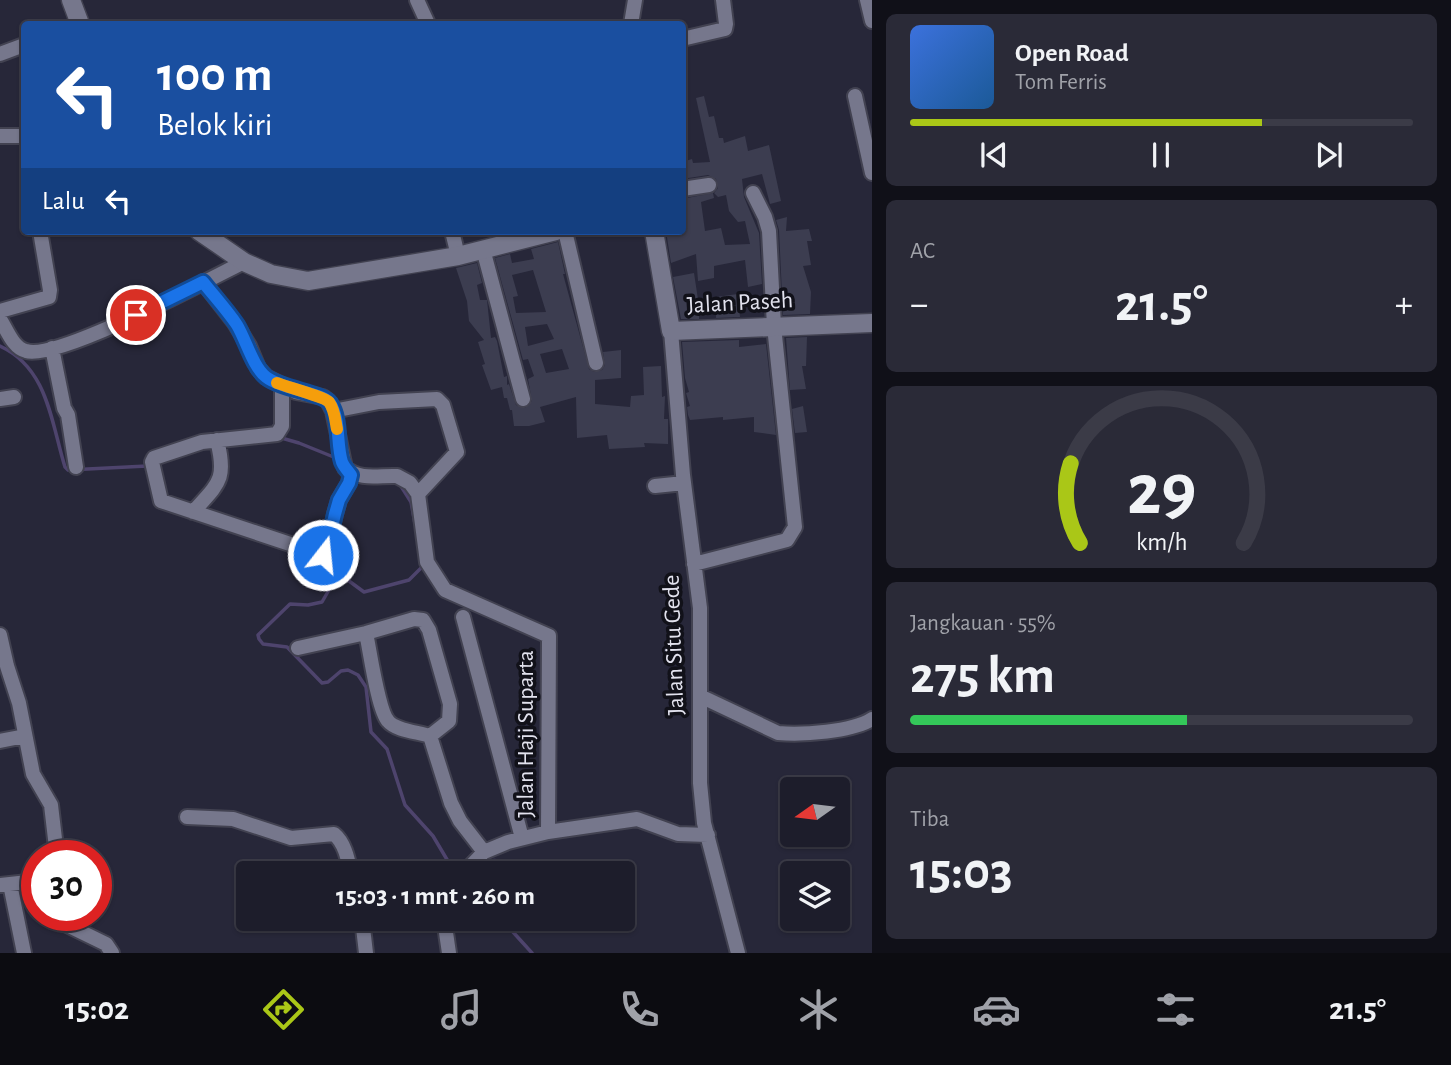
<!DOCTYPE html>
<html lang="id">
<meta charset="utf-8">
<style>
body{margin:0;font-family:"Alegreya Sans",sans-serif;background:#2a2a37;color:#f1f3f6;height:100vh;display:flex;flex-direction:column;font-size:26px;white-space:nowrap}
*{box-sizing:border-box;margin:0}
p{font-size:23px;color:#a0a2a9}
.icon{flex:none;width:38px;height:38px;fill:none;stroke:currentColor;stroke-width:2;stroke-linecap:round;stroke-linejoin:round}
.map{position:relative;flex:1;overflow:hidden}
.drawer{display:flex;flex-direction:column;gap:14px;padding:14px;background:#101018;width:579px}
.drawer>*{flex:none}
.banner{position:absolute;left:21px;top:21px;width:665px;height:214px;border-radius:7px;box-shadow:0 2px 5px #0004,0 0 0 2px #3b3b47;background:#1a4fa0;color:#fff;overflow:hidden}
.needle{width:46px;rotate:256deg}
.fabs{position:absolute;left:780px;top:777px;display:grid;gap:14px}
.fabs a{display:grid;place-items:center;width:70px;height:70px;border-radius:7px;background:#1d1d2b;box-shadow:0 2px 5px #0004,0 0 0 2px #3b3b47;font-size:35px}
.speed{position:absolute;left:21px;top:840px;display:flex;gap:14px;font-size:35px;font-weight:700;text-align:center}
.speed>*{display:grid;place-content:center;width:91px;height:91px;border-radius:50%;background:#1d1d2b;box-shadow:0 2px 5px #0004,0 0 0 2px #3b3b47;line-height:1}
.speed .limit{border:10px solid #d22;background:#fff;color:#111}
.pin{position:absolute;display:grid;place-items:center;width:60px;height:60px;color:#fff;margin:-30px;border:4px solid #fff;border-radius:50%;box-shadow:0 2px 7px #0007}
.me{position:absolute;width:77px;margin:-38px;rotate:16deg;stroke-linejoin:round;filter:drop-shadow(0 0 5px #0008)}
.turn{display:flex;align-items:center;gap:24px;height:147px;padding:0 21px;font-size:32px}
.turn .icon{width:91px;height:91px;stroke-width:2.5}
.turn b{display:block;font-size:49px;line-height:60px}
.then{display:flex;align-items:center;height:66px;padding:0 21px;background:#0003;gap:14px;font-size:26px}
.big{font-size:52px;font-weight:700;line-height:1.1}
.drawer .widget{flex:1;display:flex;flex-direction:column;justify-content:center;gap:10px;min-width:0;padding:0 24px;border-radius:10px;background:#2a2a37}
.drawer .dial{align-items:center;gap:0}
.dial svg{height:182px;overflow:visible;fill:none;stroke:#3b3b47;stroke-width:7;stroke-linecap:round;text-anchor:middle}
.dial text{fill:#f1f3f6;stroke:none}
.song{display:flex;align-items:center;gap:21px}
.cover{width:84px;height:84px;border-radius:10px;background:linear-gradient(135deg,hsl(220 70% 55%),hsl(210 70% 35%))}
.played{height:7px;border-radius:4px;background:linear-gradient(90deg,#aac717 70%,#3b3b47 70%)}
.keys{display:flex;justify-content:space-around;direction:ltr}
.heat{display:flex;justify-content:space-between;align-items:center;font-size:38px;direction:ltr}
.charge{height:10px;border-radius:5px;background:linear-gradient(90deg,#34c759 55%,#3b3b47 0)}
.trip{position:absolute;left:236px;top:861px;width:399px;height:70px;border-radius:7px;background:#1d1d2b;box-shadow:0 2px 5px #0004,0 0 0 2px #3b3b47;font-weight:700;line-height:70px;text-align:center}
.menu{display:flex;height:112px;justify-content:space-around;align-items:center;background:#0c0c11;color:#a0a2a9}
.menu .icon{width:49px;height:49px}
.menu .selected{color:#aac717}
.menu b{font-size:32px;color:#f1f3f6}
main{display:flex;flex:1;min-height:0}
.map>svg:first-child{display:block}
</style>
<main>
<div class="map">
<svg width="872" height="953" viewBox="0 0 872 953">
<rect width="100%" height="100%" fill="#272739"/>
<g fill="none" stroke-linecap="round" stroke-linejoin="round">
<path stroke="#4e446d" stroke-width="3.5" d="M0,346C48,368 51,422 65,467L68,470L147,466
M278,437L299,443L336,458L338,461
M399,483L411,502L415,524
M423,566L409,580L364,592L349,581L337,576L322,602L308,605L290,604L258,635L259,639L263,644L287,647L322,683L328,682L341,671L348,670L358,675L366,687L371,732L387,749L405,805L433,836L455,873
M474,873C483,866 493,854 503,865L505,873
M507,919L513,932L532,953"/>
</g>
<path fill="#3c3d50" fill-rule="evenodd" d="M704,96L709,117L714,116L719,138H723L724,143L745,136L748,151L769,145L781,201L770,204L762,174L742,179L744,197L759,233L762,284L748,287L745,260L714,266V278L698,281L696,254L671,263L666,231H682V199L713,193L714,198L701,202L705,231L721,228L725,245L750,244L745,221L738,222L729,211L726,195L718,197L714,193L718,188L716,179L708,175L682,179V162L692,159L693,163L710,162L696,98Z
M787,217L786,231L809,229L812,241H807L811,265L803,266L811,292L810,314L783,315L779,230L776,220Z
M558,242L565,274H563L589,369L594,372L602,370L605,365L603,352L621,350V378L595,380V404L630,407L631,396L644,395L643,367L661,366L662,397L665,396L664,419H668V444L644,443L645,447L609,449L607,435L577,438L576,397L540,407L545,422L529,426H514L512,410H510L507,398H504L502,387L491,390L482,365L485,364L478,342L484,340L469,321L467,301L456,268L477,263L482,283L477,285L480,300H487L491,338L495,337L497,341L504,377L507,376V385L509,384L516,405L525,408L532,401L528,379L534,376L528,359L523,360L495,258L510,254L512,263L534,259L531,249ZM533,270L546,312L516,313L513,297L518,296L512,275ZM547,324L554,339L528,346L525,327ZM562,349L569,369L546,373L540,354Z
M694,273L699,306V319H681L673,277Z
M738,294L740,317L716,318V297Z
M807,337L806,366H802L806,389L790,390L786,338Z
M739,340V347L766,344L776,435L754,432V417L723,420V417L690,420L688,415L687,407L690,406L686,393L689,392L685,378L682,342Z
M803,406L807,432L795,433L792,409Z"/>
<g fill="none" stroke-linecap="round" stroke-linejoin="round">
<defs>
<path id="street" d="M417,0L428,24
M867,0L872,21
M631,24L635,0
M682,39L725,29L726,24L723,0
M0,54L24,45
M855,96L872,173
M0,136H24
M682,189L709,185
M452,231L458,256
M565,231L596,363
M483,249L523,399
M203,282L235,323L249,346L258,368L266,377L296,392L323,397L328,401L333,411
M0,311L49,297L50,290L40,231
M0,319C7,330 13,348 26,351C57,361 208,280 244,262
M671,331L683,475L700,608V783L704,823L738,953
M52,348L64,408L68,415L76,467
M282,385V426L277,434L202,442L154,458L152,462L161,501L323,555L326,553L335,514L339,500L349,483L351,472
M0,399L14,397
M655,486L684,483
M418,494L457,452L443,405L437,399L379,402L333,411L345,468C361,481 379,475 397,476L410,483L418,494L427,562L445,590L549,636L548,832
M193,512C219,483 227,480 217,440
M694,564L787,540L795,527L774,326L769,231L765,217L753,193
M463,617L522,838
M366,633C370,651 378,710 388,721C396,731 419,732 430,736L451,803L460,821L484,852
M0,635L7,666L19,703L33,774L51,805L57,856
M298,648L366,633L414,619L423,620L429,630L450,704L449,721L430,736
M700,696L778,733C802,735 852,732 872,719
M0,741L25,736
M187,817L233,819L291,838L334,834C345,843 348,860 351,873
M464,873L484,852L508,842L548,832L637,819L678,834L708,835
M10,884L24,953
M0,885L37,881
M65,915L67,925L106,944L112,953
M362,919L366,953
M444,919L449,953"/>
<path id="secondary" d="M71,0L80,24
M199,231L244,262L271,274L308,281L458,256L556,231
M654,231L671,331L872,323"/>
</defs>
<use href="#street" stroke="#424251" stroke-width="18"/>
<use href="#secondary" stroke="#424251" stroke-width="21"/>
<use href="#street" stroke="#76778c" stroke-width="14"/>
<use href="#secondary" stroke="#76778c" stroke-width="18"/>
</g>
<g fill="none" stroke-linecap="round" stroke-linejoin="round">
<defs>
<path id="route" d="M136,315L203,282C214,296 227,310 237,325C246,340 253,367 266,377C281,389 323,393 330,403C341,420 336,443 342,462C344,467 348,471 351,475L349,483L339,500L335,514L326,553L323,555"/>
</defs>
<use href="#route" stroke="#114b97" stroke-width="18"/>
<use href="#route" stroke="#1a73e8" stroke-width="12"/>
<path stroke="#f59e0b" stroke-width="12" d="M277,383C287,387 325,397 329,402C335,410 335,420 337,429"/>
</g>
<g text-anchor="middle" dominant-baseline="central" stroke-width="7" stroke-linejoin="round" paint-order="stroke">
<g font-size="24" fill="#e2e2ee" stroke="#111119">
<text transform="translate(740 303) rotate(-3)">Jalan Paseh</text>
<text transform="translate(674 645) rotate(-92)">Jalan Situ Gede</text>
<text transform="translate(526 734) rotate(-90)">Jalan Haji Suparta</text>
</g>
</g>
</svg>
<div class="fabs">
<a><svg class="needle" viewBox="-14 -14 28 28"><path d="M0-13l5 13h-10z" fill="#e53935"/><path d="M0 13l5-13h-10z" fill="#a0a2a9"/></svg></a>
<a><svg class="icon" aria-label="layers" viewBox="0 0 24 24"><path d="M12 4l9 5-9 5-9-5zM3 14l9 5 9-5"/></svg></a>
</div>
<div class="speed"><div class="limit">30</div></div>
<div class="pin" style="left:136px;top:315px;background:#d93025"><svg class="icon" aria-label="arrive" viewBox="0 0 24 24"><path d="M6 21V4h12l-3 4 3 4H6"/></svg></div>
<svg class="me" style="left:323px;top:555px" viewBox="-20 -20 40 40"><circle r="17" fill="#1a73e8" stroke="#fff" stroke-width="3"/><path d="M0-11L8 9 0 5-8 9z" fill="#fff"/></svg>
<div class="trip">15:03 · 1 mnt · 260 m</div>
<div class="banner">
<div class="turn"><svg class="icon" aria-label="left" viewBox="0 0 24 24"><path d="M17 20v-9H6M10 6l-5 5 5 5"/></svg><div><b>100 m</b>Belok kiri</div></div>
<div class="then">Lalu<svg class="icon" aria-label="left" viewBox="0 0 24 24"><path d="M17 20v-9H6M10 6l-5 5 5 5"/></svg></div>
</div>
</div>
<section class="drawer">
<div class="widget">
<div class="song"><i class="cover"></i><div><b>Open Road</b><p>Tom Ferris</p></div></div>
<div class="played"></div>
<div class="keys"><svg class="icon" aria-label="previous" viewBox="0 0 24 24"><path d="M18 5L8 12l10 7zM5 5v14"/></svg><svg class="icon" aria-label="pause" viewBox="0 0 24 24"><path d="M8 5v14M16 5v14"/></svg><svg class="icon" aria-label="next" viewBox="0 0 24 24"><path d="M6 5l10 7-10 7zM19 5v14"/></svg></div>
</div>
<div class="widget"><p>AC</p>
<div class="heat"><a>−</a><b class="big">21.5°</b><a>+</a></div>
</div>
<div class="widget dial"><svg viewBox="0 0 100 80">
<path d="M14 69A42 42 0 1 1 86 69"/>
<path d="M14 69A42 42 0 0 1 10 34" stroke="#aac717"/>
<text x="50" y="56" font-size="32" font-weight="700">29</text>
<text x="50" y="72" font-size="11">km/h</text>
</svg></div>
<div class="widget"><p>Jangkauan · 55%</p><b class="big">275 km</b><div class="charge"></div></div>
<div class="widget"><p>Tiba</p><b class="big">15:03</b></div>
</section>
</main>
<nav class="menu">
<b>15:02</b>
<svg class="icon selected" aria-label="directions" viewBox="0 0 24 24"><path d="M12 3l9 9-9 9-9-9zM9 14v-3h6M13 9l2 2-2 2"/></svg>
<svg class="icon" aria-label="music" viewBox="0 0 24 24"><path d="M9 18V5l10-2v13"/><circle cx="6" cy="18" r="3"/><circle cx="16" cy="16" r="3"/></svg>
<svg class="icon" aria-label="phone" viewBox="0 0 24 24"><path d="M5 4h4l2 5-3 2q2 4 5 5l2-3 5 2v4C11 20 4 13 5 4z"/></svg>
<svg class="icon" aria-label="climate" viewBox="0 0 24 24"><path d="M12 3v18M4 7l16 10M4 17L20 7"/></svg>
<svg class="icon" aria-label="car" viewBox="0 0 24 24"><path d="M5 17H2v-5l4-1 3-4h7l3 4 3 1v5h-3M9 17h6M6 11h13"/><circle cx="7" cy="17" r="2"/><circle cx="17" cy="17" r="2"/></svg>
<svg class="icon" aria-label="filters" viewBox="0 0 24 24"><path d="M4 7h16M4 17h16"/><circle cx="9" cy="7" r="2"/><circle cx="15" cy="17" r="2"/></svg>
<b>21.5°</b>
</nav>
